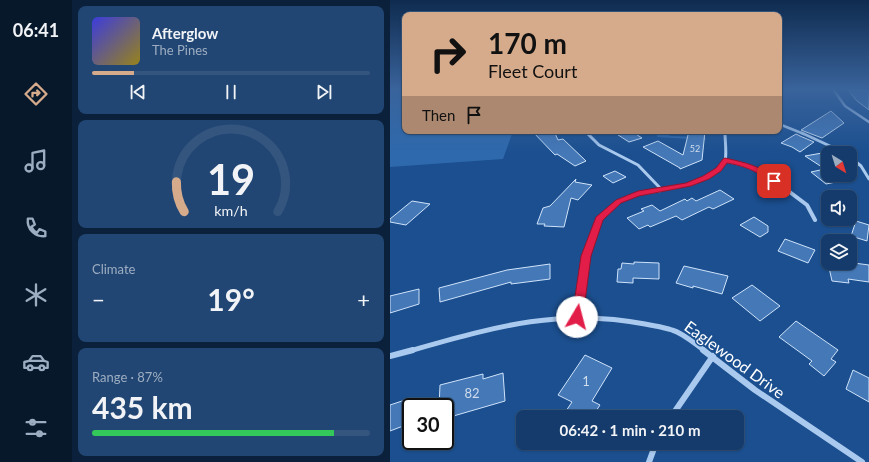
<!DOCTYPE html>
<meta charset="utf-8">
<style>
body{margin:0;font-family:Lato,sans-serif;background:#214673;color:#f1f3f6;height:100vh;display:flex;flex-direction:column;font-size:15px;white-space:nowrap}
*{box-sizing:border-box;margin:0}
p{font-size:13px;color:#9dadc1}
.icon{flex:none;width:22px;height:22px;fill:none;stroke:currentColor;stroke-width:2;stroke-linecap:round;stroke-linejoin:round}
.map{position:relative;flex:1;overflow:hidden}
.sheet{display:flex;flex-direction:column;gap:6px;padding:6px;background:#0b203b;width:318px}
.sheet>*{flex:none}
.banner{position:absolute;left:12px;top:12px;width:380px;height:122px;border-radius:8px;box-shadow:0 1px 3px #0004,0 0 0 1px #33557e;background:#d6ab8b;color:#111;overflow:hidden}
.needle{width:26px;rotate:142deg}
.buttons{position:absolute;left:431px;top:146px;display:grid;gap:8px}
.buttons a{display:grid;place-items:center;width:36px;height:36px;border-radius:8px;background:#143b6b;box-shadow:0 1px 3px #0004,0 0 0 1px #33557e;font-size:20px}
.speed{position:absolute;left:12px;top:398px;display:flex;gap:8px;font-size:20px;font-weight:700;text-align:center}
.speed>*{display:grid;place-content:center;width:52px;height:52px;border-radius:50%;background:#143b6b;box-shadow:0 1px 3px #0004,0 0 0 1px #33557e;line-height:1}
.speed .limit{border:2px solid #111;border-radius:6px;background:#fff;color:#111}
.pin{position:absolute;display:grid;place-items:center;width:34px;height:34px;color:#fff;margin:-17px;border-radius:8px;box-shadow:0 2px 6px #0006}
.me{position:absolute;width:44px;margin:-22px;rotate:8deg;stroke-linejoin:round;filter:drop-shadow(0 0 3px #0008)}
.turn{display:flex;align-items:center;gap:14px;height:84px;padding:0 20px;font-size:18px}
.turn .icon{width:52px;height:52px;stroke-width:2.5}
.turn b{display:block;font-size:28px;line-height:34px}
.then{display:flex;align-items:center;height:38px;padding:0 20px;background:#0003;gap:8px;font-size:15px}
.big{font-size:30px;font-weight:700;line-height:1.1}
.sheet .tile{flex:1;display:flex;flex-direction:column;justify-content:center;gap:6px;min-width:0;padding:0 14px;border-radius:8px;background:#214673}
.sheet .dial{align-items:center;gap:0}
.dial svg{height:104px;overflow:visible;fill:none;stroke:#33557e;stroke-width:7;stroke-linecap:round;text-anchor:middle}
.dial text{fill:#f1f3f6;stroke:none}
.song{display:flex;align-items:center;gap:12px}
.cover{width:48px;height:48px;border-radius:6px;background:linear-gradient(135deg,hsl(240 70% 55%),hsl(50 70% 35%))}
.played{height:4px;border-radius:2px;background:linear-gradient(90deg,#d6ab8b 15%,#33557e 15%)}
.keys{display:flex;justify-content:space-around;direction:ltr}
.heat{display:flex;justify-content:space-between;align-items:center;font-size:22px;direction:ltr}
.charge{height:6px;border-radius:3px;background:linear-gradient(90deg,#34c759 87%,#33557e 0)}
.trip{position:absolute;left:126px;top:410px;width:228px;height:40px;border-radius:8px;background:#143b6b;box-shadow:0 1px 3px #0004,0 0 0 1px #33557e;font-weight:700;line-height:40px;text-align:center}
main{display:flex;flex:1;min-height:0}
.tabs{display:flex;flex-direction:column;width:72px;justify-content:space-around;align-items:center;background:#08182b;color:#9dadc1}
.tabs .icon{width:28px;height:28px}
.tabs .current{color:#d6ab8b}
.tabs b{font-size:18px;color:#f1f3f6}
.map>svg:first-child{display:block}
</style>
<main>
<nav class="tabs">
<b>06:41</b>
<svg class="icon current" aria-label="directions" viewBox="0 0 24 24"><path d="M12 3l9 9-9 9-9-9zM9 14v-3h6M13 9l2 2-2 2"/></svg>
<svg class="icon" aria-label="music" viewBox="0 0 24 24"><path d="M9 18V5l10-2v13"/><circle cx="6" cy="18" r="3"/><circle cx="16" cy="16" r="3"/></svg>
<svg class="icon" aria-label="phone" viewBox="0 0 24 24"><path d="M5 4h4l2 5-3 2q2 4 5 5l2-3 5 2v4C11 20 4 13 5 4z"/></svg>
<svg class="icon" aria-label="climate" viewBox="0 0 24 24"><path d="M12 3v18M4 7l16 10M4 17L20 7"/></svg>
<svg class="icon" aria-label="car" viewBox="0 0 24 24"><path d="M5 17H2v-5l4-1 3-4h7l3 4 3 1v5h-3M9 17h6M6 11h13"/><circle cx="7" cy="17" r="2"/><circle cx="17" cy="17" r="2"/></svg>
<svg class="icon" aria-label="filters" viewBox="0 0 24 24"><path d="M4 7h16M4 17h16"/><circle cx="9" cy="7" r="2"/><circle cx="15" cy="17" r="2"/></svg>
</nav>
<section class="sheet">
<div class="tile">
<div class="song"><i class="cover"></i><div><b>Afterglow</b><p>The Pines</p></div></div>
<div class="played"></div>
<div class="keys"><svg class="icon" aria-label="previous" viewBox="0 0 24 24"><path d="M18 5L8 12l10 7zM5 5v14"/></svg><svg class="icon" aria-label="pause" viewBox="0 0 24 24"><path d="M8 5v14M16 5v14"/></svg><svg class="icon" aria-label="next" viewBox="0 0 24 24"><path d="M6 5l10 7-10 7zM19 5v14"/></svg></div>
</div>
<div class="tile dial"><svg viewBox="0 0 100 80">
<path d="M14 69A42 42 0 1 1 86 69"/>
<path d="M14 69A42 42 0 0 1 8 46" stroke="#d6ab8b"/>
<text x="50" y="56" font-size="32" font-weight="700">19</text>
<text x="50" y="72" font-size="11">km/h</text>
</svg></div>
<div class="tile"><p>Climate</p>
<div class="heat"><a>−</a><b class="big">19°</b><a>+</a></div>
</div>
<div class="tile"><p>Range · 87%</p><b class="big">435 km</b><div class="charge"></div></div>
</section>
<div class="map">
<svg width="479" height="462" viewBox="0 0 479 462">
<rect width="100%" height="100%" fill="#1b4f8f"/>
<path fill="#2e69ad" d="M0,89H15V131H123L113,159L0,167Z
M263,131H276L280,136L315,137L316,140L268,137Z"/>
<path fill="#4478b7" stroke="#cfe3fa" d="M458,90L479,91V110L467,101Z
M441,111L454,123L432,138L411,130Z
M142,131H164L168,140L173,139L196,161L185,166L167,154L165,155Z
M222,131H241L252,138L239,142Z
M299,131H315L312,160L290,169V168L253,147L268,141L293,155Z
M406,134L410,136L424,142L410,152L402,147L391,143Z
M438,152V175H443L451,181L436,184L421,172L435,169L415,156Z
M225,171L236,177L223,183L213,176Z
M186,179L185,182L202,185L188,200L181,198L174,227L154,226L155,224H147L153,208L160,206Z
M330,190L344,199L323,209L319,207L292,220L286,216L260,227L258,225L249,229L237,218L254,211L251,209L262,205L270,211L295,199L297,201L302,198L306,201Z
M22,201L40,204L16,225L0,222V219Z
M364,217L378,226V232L370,237L350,225Z
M466,221L479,225L477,241L461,236Z
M395,239L425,250L418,263L388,251Z
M244,262L269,263V279L243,278V283L227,282L228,269H231L232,263L244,264Z
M438,263L465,266L464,263L479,265V282L458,279L459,283L442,281Z
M160,264V279L121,284V282L50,302L49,288L117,270Z
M294,266L338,276L332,294L303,286V288L286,283Z
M362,285L390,306L370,321L342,298Z
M29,289V304L0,313V296Z
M406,321L448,350L441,359L446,362L434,376L419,364L422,361L389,337Z
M195,355L222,368L202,401L210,405L202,417H172L182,402L168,395Z
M463,370L479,378V402L456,389Z
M113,373L115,401L60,417V411L55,412V407H49L50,385L93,374V379Z
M21,398V423L0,431V405Z"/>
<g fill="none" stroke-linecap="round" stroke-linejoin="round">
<path stroke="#a9c9ee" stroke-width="2.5" d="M443,89L455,106L479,122
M389,124L414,134
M196,131L198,134
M335,131V134"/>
<path stroke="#a9c9ee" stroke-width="3" d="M197,133L209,145L248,165L271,189
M412,133L455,153
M460,157L471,166L479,179
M335,161C363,166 376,174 398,191
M265,191C284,188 327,182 335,161C337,154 335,141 335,133"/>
<path stroke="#a9c9ee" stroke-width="4" d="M397,190L417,205L425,220
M195,262L209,219L229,201L247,194L271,190"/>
<path stroke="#a9c9ee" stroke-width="5" d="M187,317L195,261
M19,351C101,328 169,307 255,324C264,326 273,327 282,330C293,333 305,344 315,351"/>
<path stroke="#a9c9ee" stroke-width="6" d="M313,350L365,390L472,462
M0,356L23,350
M281,417L323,356
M259,462L266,443"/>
</g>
<linearGradient id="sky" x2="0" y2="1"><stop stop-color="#0f2b4f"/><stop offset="0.58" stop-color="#39639b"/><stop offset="1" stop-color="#39639b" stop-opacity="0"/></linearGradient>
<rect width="479" height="153" fill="url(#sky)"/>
<path fill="#e11d48" stroke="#92132f" d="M335,158C354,162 375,167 388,181L387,183C381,184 378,180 373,177C363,169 349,165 337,163L331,171L319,179L301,186L249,196L231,203L213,220L201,256L193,317L191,320L187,322L183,320L182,317L191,256L206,217L226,200L248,191L296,183L313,176L326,168L333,159Z"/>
<g text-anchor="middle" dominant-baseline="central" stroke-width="3" stroke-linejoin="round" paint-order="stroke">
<g font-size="9" fill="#d0dded">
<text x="305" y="148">52</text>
</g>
<g font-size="13" fill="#d0dded">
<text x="196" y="381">1</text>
<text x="82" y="393">82</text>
</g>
<g font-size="16" fill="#fff" stroke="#1b4f8f">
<text transform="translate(345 359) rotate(36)">Eaglewood Drive</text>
</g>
</g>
</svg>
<div class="buttons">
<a><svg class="needle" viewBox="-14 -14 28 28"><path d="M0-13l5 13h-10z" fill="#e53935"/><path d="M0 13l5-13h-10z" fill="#9dadc1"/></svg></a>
<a><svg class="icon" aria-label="sound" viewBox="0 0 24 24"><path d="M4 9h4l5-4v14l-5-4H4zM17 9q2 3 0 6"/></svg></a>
<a><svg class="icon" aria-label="layers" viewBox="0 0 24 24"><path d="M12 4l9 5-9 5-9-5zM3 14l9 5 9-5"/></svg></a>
</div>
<div class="speed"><div class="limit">30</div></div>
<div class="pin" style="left:384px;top:181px;background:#d93025"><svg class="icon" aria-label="arrive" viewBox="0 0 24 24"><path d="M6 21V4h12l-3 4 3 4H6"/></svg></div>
<svg class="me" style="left:187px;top:317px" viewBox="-20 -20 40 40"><circle r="19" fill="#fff"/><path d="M0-13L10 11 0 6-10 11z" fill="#e11d48"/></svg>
<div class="trip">06:42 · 1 min · 210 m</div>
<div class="banner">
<div class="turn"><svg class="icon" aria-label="right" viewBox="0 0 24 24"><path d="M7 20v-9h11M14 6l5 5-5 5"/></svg><div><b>170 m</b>Fleet Court</div></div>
<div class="then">Then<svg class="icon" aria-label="arrive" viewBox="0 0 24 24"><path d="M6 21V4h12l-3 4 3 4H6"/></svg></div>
</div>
</div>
</main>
